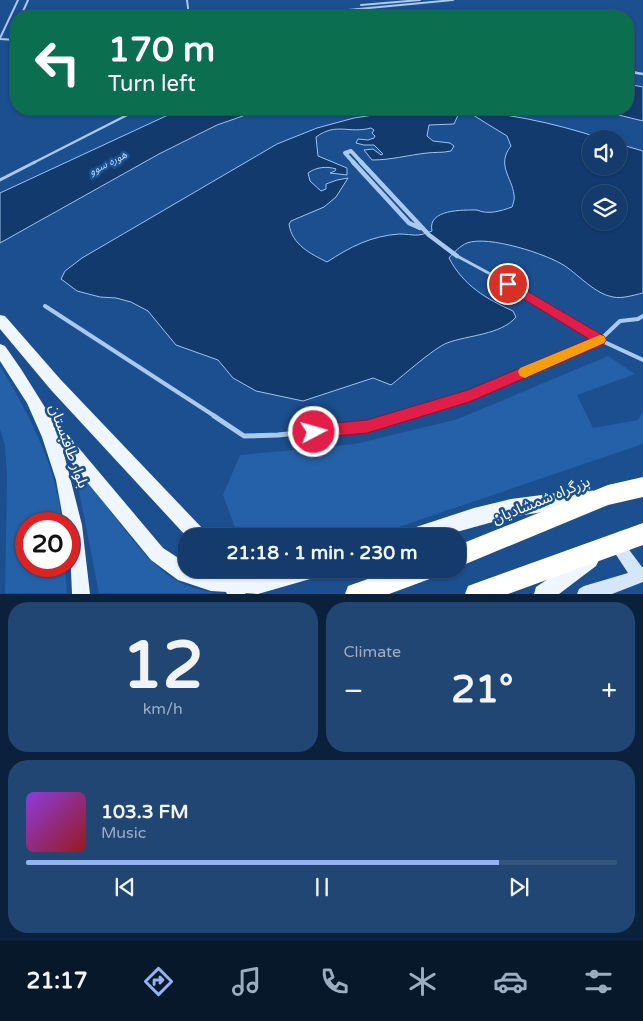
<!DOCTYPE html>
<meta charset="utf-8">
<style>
body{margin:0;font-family:"Varela Round","Noto Sans Arabic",sans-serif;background:#214673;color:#f1f3f6;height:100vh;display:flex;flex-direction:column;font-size:19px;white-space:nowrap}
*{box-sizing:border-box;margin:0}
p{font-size:16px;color:#9dadc1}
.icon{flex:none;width:28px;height:28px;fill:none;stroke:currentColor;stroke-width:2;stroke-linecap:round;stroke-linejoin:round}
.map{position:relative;height:594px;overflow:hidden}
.panel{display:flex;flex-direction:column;gap:8px;padding:8px;background:#0b203b;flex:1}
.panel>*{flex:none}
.banner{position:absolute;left:10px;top:10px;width:624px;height:105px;border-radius:20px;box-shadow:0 1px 4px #0004,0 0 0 1px #33557e;background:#0b6e4f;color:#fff;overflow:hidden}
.tools{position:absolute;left:582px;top:130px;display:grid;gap:10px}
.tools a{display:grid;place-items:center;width:45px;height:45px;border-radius:50%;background:#143b6b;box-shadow:0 1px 4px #0004,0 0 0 1px #33557e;font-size:25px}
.speed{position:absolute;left:15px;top:512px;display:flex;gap:10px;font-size:25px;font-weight:700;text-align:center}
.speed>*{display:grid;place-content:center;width:65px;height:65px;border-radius:50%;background:#143b6b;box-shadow:0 1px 4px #0004,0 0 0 1px #33557e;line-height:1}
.speed .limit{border:8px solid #d22;background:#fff;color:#111}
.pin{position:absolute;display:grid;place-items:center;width:42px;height:42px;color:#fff;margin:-21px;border:2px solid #fff;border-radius:50%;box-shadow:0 1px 5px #0007}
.me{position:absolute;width:55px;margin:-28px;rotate:84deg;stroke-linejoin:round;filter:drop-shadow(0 0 4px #0008)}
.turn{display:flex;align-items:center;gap:18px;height:105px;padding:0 15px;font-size:22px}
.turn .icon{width:65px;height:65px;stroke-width:2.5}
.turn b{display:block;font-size:35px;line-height:42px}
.big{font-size:38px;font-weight:700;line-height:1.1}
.panel .card{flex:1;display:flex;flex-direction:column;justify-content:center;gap:8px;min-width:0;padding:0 18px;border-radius:20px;background:#214673}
.panel .dial{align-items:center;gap:0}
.dial b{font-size:65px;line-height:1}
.song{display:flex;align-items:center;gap:15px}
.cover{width:60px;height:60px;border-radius:8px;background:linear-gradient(135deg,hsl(270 70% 55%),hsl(0 70% 35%))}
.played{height:5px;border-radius:2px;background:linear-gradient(90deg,#95b2f1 80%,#33557e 80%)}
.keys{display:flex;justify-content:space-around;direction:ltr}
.heat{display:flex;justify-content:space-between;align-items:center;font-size:28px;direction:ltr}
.panel .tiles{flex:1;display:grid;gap:8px;grid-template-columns:1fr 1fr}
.card:last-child{grid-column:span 2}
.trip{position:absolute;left:178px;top:528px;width:288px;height:50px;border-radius:20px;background:#143b6b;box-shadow:0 1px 4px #0004,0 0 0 1px #33557e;font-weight:700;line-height:50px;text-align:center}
.tabs{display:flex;height:80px;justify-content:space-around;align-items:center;background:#08182b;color:#9dadc1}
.tabs .icon{width:35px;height:35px}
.tabs .current{color:#95b2f1}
.tabs b{font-size:22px;color:#f1f3f6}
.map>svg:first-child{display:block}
</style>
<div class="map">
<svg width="643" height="594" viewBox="0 0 643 594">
<rect width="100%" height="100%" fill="#1b4f8f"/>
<path fill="#2461a8" d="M608,356L635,374L577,395L593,428L638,420L643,411V443L637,446L372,536H238L223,495L240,455L355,444L458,419Z
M0,366C29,414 57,467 62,524H26V566H65L67,593H5L7,477L5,445L0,429Z
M83,472C107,505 144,565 181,583C191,588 203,590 214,593H99L76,476Z"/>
<path fill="#123a6d" stroke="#9cc4f0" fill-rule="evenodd" d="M628,84L643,87V121L594,109H628Z
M181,109H263L217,125L159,154L0,243V193Z
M448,109C502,112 552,122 603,139H591V166H619V144L643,151V293C634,295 622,299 613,297C595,294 580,276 565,266C547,254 488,235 467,243C460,246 454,252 449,258C463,285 486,299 513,311L516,317C501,335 468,335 447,343C434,348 404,375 391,385L373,378L303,401L256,391L233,378L218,360L176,345L148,311L131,302L116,298L100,297L77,291L61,279L65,271L82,258L277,144L317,128L354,118L406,110ZM459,113L473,115L489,125L507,136L511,146C496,165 512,177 514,195C515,199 513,204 512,207C501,211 488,215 477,210C463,210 427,209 432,231C415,238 415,234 399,234C371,236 350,247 327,262C311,254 292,245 289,224L291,221L324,207L336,197L348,178L337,180L326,184V189L321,191L310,181L308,173C316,167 327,166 336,169L335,171L330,173L347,175V168L318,156L316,137C337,122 348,134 371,128L374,130L372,133L375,136L374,138L368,140L358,139L356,143L364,145H374L383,154L381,155L373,149L364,150L372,160C391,160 409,155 427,153C435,152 442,153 451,151L454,146L450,143L433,141L427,136L429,125L454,124ZM591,194H619V221H591Z"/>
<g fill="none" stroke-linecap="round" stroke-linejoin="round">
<path stroke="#a9c9ee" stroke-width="2" d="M187,0L189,16
M361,5L420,0
M21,16L28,0
M285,16L453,0
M0,38L18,0
M0,39L16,40
M10,41L16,27
M628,71L637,73"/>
<path stroke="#a9c9ee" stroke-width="2.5" d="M631,72L643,74
M33,163L139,109"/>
<path stroke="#a9c9ee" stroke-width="3" d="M0,180L35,162
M457,256L494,276"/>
<path stroke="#a9c9ee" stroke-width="4" d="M492,275L600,340L643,360
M45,306L216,417
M396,417L469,396L600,340L620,321L638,319L643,316"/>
<path stroke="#a9c9ee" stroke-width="5" d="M214,416L244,436L278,435L367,426L401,416"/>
<path stroke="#a9c9ee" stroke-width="4" d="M354,163L345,153L351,151L362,163"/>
<path stroke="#a9c9ee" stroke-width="4.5" d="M353,162L409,223L420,228
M361,162L429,235L457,256"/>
<path fill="#d6e6fa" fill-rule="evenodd" d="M616,537L621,539L642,567H643V582L612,594H577L579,589L584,586L628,573L609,544L611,539Z"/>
<path fill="#f0f6ff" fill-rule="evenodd" d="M0,315L5,316L61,380L204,530L207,536H186L51,390L0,329Z
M0,344L5,346L21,369L46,409L163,548L186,563V569L255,576L283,569H327L324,575L258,594L211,591L178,580L151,560L64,454L82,525L90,594H72L69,524H64L56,480L42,437L27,403L0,361Z
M588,489L594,491L596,497L594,503L588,505L511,517L442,536H407L410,530L416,527L474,508L511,499Z
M590,551L596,554L599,560L596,566L559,594H534L536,587Z"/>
<path fill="#fff" fill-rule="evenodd" d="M643,477V497L608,505L456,568V546L608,485Z
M643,523V545L508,594H465L468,586L476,583Z
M396,569H438L435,577L389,594H345L348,586Z"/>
<path stroke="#f0f6ff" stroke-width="17" d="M222,569L237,594"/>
</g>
<path fill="#e11d48" stroke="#92132f" d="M508,280L604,336L606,340L604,344L469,402L367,433L314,438L309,436L307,432L309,427L314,425L367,420L468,390L589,339L504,287L503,284L504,281Z"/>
<path fill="#f59e0b" d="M600,335L604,336L606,340L604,343L529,376L525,378L520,376L518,372L520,368Z"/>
<g text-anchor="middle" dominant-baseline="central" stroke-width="5" stroke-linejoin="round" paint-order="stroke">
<g font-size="11" font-style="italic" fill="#b5d3f5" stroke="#1b4f8f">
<text transform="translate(108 163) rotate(-27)">هوره سوو</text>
</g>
<g font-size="15" fill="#fff" stroke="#1b4f8f">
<text transform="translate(69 446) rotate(70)">بلوار طاقبستان</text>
<text transform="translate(541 500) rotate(-22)">بزرگراه شمشادیان</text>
</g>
</g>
</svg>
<div class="tools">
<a><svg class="icon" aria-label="sound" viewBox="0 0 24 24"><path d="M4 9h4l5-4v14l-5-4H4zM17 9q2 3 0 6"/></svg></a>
<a><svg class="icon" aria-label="layers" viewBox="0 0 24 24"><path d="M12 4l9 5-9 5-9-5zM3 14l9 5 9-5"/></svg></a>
</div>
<div class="speed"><div class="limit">20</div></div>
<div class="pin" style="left:508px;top:284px;background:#d93025"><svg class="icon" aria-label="arrive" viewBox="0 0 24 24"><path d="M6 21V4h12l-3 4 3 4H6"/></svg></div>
<svg class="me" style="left:314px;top:432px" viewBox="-20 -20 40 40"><circle r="17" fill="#e11d48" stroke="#fff" stroke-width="3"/><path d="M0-11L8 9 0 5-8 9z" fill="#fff"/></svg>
<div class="trip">21:18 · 1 min · 230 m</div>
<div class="banner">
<div class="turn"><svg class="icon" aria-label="left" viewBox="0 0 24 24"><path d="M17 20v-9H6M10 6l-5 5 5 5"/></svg><div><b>170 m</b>Turn left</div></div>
</div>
</div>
<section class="panel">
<div class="tiles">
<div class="card dial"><b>12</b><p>km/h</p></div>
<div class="card"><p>Climate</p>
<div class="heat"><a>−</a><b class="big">21°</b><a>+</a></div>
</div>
<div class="card">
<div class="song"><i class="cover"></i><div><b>103.3 FM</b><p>Music</p></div></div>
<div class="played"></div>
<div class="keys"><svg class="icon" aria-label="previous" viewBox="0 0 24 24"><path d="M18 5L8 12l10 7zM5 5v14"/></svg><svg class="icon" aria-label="pause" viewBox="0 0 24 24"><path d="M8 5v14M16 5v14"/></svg><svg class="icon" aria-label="next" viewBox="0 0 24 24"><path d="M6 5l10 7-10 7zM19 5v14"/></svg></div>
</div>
</div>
</section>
<nav class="tabs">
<b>21:17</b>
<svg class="icon current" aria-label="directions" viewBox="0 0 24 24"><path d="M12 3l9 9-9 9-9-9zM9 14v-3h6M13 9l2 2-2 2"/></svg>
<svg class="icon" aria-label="music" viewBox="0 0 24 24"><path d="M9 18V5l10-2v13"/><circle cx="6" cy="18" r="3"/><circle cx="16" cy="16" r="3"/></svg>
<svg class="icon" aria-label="phone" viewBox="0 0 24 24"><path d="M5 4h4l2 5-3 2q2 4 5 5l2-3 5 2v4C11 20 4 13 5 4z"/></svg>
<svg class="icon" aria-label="climate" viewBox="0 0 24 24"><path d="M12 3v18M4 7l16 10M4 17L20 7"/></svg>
<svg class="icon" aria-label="car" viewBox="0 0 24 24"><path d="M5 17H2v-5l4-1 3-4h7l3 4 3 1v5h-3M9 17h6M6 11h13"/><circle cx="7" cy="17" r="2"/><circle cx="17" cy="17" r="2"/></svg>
<svg class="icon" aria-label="filters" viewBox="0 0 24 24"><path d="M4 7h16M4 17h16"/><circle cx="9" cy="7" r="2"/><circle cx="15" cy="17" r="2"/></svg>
</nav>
